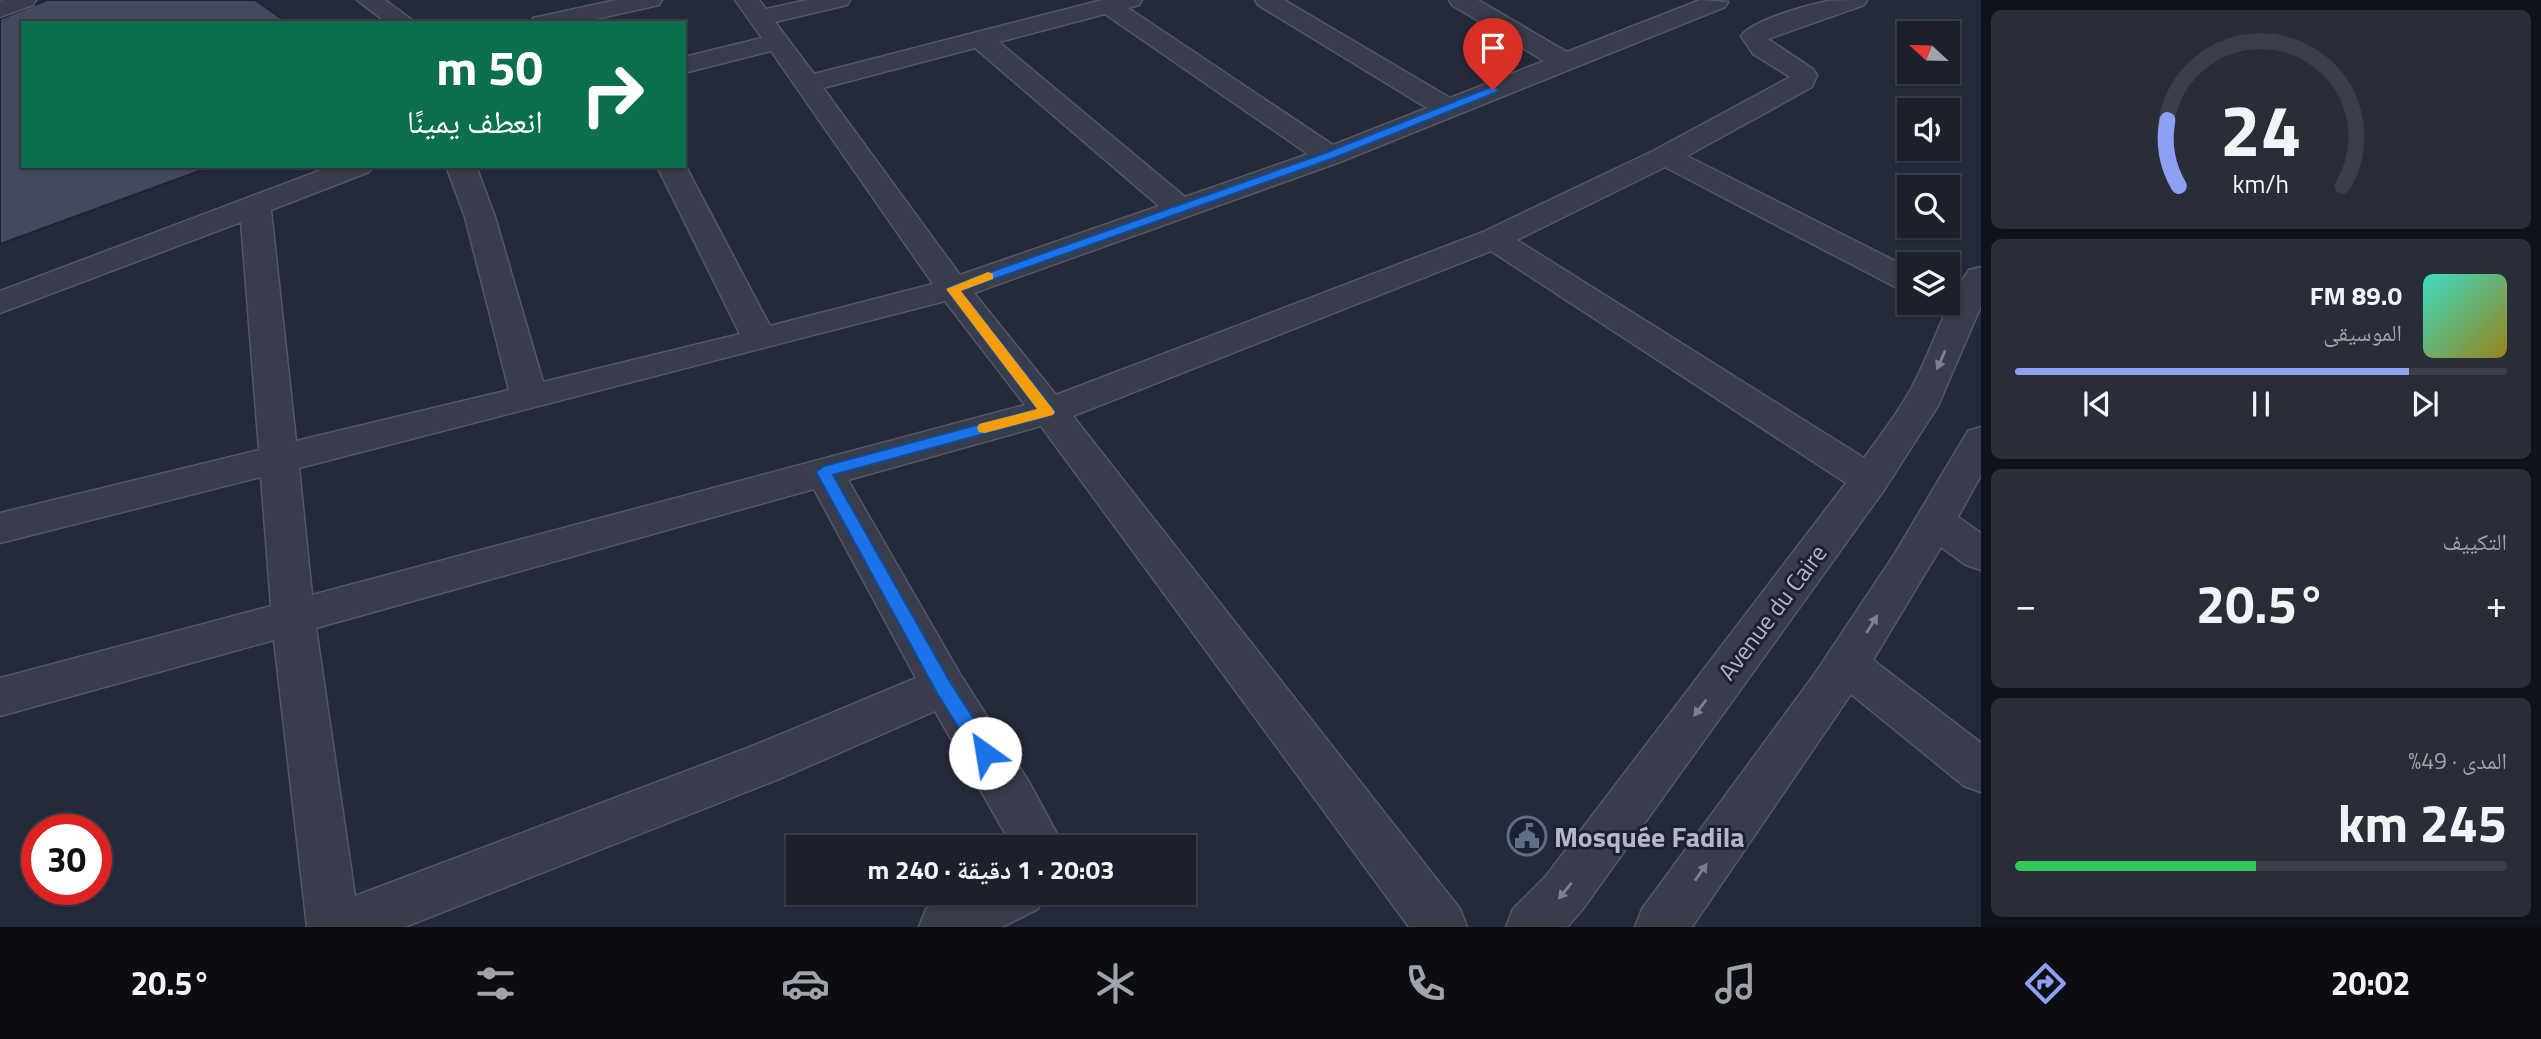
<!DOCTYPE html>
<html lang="ar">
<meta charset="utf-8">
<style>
body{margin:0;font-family:"Titillium Web","Noto Naskh Arabic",sans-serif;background:#292d38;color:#f1f3f6;direction:rtl;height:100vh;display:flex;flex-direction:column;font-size:26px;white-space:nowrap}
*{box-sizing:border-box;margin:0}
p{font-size:23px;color:#a0a3a9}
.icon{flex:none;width:38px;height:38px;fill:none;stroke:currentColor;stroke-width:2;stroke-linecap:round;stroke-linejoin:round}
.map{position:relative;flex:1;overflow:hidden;direction:ltr}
.details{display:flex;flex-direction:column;gap:10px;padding:10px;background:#0f1218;width:560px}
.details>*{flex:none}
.banner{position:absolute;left:21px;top:21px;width:665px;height:147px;border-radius:0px;box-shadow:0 2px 5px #0004,0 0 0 2px #3a3e48;direction:rtl;background:#0b6e4f;color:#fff;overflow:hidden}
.needle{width:46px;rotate:292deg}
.controls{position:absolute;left:1897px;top:21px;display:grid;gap:14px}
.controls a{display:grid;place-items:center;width:63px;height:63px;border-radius:0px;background:#1c202c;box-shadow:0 2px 5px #0004,0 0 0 2px #3a3e48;font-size:35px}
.speed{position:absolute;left:21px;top:814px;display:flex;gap:14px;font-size:35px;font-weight:700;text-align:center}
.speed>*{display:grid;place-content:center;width:91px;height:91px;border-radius:50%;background:#1c202c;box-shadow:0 2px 5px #0004,0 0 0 2px #3a3e48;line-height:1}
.speed .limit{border:10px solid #d22;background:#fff;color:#111}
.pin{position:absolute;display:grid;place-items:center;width:60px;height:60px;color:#fff;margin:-72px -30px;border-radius:50% 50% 50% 0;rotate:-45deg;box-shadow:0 0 7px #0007}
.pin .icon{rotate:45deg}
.me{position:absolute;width:77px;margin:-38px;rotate:328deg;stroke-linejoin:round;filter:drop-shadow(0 0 5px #0008)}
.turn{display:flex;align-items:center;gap:24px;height:147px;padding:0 28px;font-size:32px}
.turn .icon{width:91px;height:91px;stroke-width:2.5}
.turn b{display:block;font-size:49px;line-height:60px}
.big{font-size:52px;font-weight:700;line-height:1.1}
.details .widget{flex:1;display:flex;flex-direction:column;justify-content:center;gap:10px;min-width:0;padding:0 24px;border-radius:10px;background:#292d38}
.details .dial{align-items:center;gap:0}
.dial svg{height:182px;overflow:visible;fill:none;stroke:#3a3e48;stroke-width:7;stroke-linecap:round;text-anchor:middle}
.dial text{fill:#f1f3f6;stroke:none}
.song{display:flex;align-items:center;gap:21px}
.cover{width:84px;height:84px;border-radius:10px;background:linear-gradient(135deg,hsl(170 70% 55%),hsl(50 70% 35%))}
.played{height:7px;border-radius:4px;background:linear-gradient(90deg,#8ea0f2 80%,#3a3e48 80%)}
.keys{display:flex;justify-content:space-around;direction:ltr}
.heat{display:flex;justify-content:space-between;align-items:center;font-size:38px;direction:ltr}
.charge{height:10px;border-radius:5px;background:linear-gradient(90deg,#34c759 49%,#3a3e48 0)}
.trip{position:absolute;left:786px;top:835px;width:410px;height:70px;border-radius:0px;background:#1c202c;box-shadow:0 2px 5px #0004,0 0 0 2px #3a3e48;font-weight:700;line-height:70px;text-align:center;direction:rtl}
.dock{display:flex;height:112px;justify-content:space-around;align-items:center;background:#0b0d12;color:#a0a3a9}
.dock .icon{width:49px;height:49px}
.dock .selected{color:#8ea0f2}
.dock b{font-size:32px;color:#f1f3f6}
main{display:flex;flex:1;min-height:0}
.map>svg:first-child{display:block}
</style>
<main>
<section class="details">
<div class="widget dial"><svg viewBox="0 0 100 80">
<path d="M14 69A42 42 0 1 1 86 69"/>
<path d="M14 69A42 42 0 0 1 9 40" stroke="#8ea0f2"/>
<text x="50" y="56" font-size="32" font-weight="700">24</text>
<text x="50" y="72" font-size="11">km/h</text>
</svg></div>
<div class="widget">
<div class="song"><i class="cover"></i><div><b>89.0 FM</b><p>الموسيقى</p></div></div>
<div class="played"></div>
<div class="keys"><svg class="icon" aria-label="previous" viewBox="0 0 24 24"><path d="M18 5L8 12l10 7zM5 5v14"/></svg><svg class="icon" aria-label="pause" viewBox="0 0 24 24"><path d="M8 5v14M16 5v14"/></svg><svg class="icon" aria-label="next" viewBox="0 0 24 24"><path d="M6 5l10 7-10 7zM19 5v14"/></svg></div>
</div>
<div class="widget"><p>التكييف</p>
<div class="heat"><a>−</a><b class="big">20.5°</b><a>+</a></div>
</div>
<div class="widget"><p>المدى · 49%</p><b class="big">245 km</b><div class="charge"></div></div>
</section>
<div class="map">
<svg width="1981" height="927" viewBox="0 0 1981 927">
<rect width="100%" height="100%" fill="#252a3b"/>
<path fill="#44495d" stroke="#1f2332" stroke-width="2" d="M47,0H255L288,23H23V166H213L0,244V19Z"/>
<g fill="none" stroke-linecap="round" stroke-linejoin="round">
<defs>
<path id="minor" d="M3,0H36L33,5L0,17V1Z
M357,0H385L416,23H387Z
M616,0H662L659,5L578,23H530L533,18Z
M735,0H759L766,9L807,0H850L847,5L775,22L814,74L1102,0H1142L1139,5L1128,8L1333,145L1427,108L1258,5L1255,0H1284L1450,98L1544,61L1452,5L1449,0H1478L1567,52L1700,0L1728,2L1725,7L1340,162L974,293L1056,395L1483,232L1655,150L1790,77L1753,54L1741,36C1752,20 1808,5 1828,1C1840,0 1855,0 1867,0L1864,5L1768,39L1813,69L1817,75L1812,87L1687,156L1909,268V291L1897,288L1665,167L1517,240L1864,458C1879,437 1895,417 1907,396C1931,355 1942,309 1969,270L1981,267V306L1938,406L1884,490L1582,910L1567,927H1506L1513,909L1546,876L1846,483L1491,251L1073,416L1460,909L1467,927H1409L1041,426L848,480L960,674L1029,782L1064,847H1013L935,711L784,777L405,927H307L274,640L0,716V678L271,606L261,477L0,543V513L259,450L241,222L0,313V291L332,166H373L369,172L271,210L296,441L509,390L465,217L446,166H476L495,217L543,382L740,334L657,166H684V163L770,326L933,284L771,51L684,73V57L762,38ZM1105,14L1308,154L1185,197L999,42ZM975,48L1159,206L960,275L823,88ZM945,301L1025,405L312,595L299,468ZM814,489L916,678L750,747L355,896L316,628Z
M1981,427V475L1958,517L1981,533V570L1966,565L1941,547L1873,660L1981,743V792L1964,786L1851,694L1692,927H1635L1642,909L1814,675L1894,555L1968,431Z
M962,892H1046L1038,909L1002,927H919L926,909Z"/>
</defs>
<use href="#minor" stroke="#535766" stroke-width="3"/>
<use href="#minor" fill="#383c4b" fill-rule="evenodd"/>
</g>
<defs><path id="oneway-solid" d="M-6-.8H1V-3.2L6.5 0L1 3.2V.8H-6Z" transform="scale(1.75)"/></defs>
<g fill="#7c808f">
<use href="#oneway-solid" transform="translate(1941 360) rotate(114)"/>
<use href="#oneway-solid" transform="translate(1872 624) rotate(-58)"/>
<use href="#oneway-solid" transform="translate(1700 708) rotate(127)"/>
<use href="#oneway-solid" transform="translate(1701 872) rotate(-55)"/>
<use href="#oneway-solid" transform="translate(1565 891) rotate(129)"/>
</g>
<path fill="#1a73e8" stroke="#114b97" stroke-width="2" d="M1493,86L1499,90L1497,92L1334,158L961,291L1053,408L1055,412L1053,415L833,475L950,682L992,747L995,753L992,759L985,762L978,759L937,693L816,472L824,466L1037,409L948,292V287L1325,153Z"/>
<path fill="#f59e0b" d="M988,272L993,274V279L961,291L1055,412L1053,415L985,433L979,432L977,428L979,424L1037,409L946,289Z"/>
<defs>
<symbol id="civic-ring" viewBox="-11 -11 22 22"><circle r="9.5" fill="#1d2130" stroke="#5c6f8a" stroke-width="1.5"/><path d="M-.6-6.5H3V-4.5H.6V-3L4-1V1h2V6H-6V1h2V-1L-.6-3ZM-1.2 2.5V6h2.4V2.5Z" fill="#5c6f8a"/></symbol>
</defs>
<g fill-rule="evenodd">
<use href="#civic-ring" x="1505" y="814" width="44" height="44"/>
</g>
<g text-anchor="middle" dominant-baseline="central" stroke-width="6" stroke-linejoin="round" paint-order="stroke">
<g font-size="24" fill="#b4b7c7" stroke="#1d2130">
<text transform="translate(1772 612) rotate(-53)">Avenue du Caire</text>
</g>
<g font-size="28" font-weight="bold" fill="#b4b7c7" stroke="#1d2130" text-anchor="start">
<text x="1554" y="836">Mosquée Fadila</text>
</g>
</g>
</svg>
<div class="controls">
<a><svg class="needle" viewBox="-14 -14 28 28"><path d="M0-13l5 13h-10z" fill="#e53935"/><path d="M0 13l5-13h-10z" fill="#a0a3a9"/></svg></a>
<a><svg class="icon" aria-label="sound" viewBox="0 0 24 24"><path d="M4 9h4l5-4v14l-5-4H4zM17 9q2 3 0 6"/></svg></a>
<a><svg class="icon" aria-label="search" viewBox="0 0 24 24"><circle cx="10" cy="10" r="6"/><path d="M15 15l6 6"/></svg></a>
<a><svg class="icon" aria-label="layers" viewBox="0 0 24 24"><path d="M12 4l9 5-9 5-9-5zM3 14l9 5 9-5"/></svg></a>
</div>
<div class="speed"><div class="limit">30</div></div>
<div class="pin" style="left:1493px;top:90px;background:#d93025"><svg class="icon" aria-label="arrive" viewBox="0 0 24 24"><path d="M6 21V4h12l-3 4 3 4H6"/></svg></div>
<svg class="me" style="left:985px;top:753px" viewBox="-20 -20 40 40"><circle r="19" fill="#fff"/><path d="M0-13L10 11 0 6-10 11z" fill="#1a73e8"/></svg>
<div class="trip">20:03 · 1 دقيقة · 240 m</div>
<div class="banner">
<div class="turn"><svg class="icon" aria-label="right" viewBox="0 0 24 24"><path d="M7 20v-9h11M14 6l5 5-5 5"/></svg><div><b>50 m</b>انعطف يمينًا</div></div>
</div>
</div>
</main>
<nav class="dock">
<b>20:02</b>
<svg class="icon selected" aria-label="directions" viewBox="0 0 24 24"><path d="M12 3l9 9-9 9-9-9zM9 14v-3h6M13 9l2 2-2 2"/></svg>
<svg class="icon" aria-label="music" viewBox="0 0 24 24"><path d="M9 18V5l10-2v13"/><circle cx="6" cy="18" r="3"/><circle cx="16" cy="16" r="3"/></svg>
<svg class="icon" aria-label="phone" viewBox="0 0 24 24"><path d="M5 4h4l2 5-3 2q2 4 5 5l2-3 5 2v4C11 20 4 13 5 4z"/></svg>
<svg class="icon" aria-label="climate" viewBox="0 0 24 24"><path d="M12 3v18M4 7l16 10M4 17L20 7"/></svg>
<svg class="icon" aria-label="car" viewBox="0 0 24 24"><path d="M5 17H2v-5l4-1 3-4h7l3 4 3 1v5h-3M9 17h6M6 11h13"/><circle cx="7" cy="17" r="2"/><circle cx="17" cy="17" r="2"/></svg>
<svg class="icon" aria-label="filters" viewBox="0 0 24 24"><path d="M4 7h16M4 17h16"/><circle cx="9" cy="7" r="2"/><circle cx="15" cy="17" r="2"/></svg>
<b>20.5°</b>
</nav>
